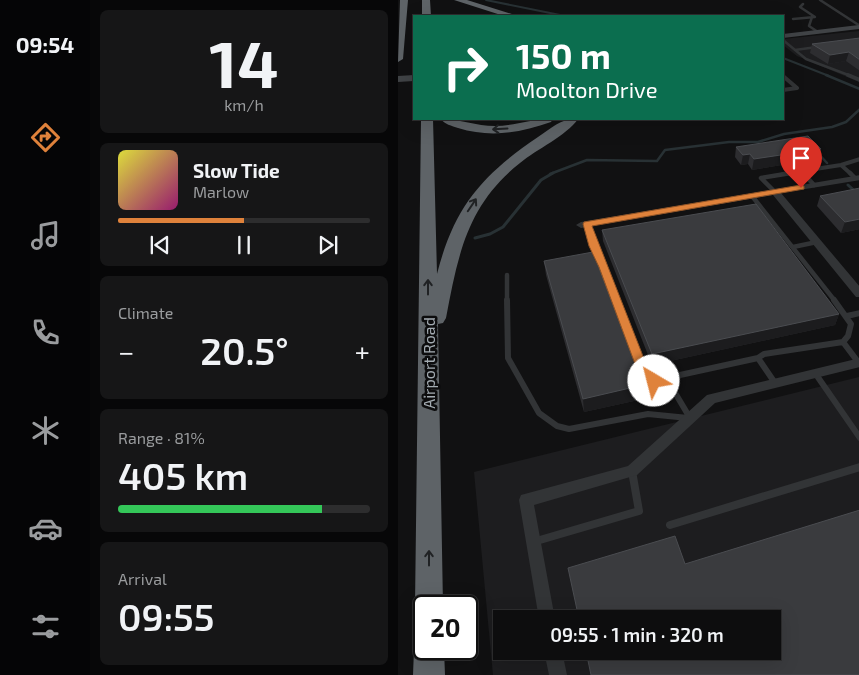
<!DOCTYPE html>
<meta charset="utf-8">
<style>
body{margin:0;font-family:"Exo 2",sans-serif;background:#161617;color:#f1f3f6;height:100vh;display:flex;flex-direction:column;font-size:19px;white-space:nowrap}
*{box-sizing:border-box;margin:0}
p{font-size:16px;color:#9a9c9e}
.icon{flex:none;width:28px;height:28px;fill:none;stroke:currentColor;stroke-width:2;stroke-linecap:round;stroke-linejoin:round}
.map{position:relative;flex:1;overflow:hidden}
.sheet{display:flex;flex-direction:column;gap:10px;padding:10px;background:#070708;width:308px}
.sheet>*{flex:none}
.guide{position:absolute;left:15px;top:15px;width:371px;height:105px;border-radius:0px;box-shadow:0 5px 20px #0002,0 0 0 1px #2d2d2e;background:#0b6e4f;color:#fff;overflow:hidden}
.speed{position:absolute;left:15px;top:595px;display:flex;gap:10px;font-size:25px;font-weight:700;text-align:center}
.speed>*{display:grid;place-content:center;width:65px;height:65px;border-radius:50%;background:#0d0d0e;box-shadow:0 5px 20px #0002,0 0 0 1px #2d2d2e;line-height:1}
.speed .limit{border:2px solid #111;border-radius:8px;background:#fff;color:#111}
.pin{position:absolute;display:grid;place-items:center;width:42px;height:42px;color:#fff;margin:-51px -21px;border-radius:50% 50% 50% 0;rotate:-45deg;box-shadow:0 0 5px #0007}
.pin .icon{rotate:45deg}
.me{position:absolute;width:55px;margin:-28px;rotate:323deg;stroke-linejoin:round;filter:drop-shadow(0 0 4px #0008)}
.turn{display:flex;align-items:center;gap:18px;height:105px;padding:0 20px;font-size:22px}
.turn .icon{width:65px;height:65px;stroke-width:2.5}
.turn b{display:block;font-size:35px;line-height:42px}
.big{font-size:38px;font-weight:600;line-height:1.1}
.sheet .card{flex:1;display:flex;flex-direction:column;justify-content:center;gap:8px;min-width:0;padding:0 18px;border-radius:8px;background:#161617}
.sheet .dial{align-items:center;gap:0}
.dial b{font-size:65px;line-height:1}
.song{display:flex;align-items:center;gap:15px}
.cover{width:60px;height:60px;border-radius:8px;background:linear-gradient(135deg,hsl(60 70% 55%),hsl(320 70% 35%))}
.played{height:5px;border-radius:2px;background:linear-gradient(90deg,#df823b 50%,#2d2d2e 50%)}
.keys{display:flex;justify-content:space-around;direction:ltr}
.heat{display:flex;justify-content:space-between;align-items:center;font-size:28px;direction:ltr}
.charge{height:8px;border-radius:4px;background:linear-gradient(90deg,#34c759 81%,#2d2d2e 0)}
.trip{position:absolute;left:95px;top:610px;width:288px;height:50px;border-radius:0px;background:#0d0d0e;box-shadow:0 5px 20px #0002,0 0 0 1px #2d2d2e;font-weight:600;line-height:50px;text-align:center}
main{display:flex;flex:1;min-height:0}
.tabs{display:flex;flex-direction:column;width:90px;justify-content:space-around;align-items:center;background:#050506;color:#9a9c9e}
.tabs .icon{width:35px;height:35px}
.tabs .on{color:#df823b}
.tabs b{font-size:22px;color:#f1f3f6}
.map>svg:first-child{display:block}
</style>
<main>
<nav class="tabs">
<b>09:54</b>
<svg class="icon on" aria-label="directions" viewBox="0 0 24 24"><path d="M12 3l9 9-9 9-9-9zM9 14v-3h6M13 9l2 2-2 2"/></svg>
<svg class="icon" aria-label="music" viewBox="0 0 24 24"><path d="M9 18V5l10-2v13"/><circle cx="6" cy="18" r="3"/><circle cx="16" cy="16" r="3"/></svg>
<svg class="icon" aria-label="phone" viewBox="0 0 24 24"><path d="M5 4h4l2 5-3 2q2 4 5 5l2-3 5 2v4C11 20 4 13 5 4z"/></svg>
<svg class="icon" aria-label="climate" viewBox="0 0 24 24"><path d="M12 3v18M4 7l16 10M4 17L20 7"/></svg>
<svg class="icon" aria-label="car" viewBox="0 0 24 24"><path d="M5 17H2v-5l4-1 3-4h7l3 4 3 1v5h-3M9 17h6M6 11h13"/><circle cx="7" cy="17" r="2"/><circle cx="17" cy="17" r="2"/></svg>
<svg class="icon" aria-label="filters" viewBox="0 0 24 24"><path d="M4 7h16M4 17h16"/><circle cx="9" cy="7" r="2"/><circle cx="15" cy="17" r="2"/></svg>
</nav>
<section class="sheet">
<div class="card dial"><b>14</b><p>km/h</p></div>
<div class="card">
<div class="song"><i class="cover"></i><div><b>Slow Tide</b><p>Marlow</p></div></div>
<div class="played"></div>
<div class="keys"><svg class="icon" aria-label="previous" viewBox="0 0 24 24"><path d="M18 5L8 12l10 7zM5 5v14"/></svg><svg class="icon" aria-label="pause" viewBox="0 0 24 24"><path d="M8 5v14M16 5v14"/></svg><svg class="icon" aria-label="next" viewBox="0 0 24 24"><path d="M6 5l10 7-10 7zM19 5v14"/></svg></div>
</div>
<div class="card"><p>Climate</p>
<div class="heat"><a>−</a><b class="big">20.5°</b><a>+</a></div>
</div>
<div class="card"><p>Range · 81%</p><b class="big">405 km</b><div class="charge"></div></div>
<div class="card"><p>Arrival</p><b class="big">09:55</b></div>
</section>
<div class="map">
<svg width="462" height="675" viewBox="0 0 462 675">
<rect width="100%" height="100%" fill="#111112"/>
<path fill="#1d1d1f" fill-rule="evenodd" d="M461,31V82L399,56L385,45V39Z
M461,377V675H95L76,472ZM104,619H374V651H104Z"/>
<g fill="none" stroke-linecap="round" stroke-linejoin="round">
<path stroke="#283134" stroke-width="2" d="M88,0L167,16
M385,58L431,76"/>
<path stroke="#283134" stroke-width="2.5" d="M428,75L462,89
M418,151L429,163
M152,174L189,160L259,161L267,150L331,142H360L386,134L434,127L448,122L462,109"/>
<path stroke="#283134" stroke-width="3" d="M450,185L462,196
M77,238L92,234L105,227L143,180L155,173"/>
<path stroke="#323436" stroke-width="2.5" d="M422,0L462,26
M414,17L411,26L420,32
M395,19L417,17L402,7L405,4
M385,40L408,59L453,76
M397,50L419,47"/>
<path stroke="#323436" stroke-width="4" d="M450,75L462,80
M385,76L399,88L385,90
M443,165L453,174
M403,171L406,174
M385,174L443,165L462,159"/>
<path stroke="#323436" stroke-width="4.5" d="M405,173L416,185
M452,173L457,178
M377,192L363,178L393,173
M354,196L437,301
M189,224L219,301
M395,247L419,242
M109,275V301"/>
<path stroke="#323436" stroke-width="6" d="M109,300L110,358L141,413L159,426L171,429L250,414L290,418
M218,300L248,377L256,381L273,379
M436,300L453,324L450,336L445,342L460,362
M449,316L462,313
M417,373L462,438
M377,383L360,358L366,354L445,342
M292,418L273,386V379L282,375L360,358"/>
<path stroke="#323436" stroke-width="8" d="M272,525L462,467
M135,542L241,511L234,471"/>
<path fill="#323436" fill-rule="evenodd" d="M462,175V180L383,193L462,287V297H458L375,195L183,228L178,225L183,222Z
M462,358V367L317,403L239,475L136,505L157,619H141L121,500L123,495L230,466L309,395Z
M146,651H164L169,675H151Z"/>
<path fill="#404346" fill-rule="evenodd" d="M462,25V29L385,38V34Z
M16,75V81L0,82V76Z"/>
<path fill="#5e6367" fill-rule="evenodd" d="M2,0H10L5,59L0,62Z
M24,0H32L33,16H24Z
M56,0H69L120,16H106Z
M23,119H35L39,274C56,207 84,175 140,137C155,127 163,118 180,119C168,136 139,149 122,163C69,205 60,255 48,318L45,323L40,324L45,606H26V619L21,616L17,606Z
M43,119C62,119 78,126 97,126C117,126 136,118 155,119L153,122C122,133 92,138 60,128C54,126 46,124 43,119Z
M26,636V649H46L47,675H15L16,649L20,638Z"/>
</g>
<path fill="#2d2d30" d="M462,38V71L448,61L430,64L412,53L414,44Z
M338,147L423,149L420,159L354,170L350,164L343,165L337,157Z
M462,188V229L443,233L419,206L422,196Z
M204,230L441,314L437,325L254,365L205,241Z
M146,261L245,399L186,412L148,275Z"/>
<path fill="#1c1c1e" d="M451,52L448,61L430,64L432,55Z
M423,149L420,159L354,170L356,159Z
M352,154L350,164L343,165L345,155Z
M462,219V229L443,233L447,222Z
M441,314L437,325L254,365V354Z
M245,385V399L186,412L185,399Z"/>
<path fill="#3a3b3e" stroke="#4a4c50" d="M462,38V60L451,52L432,55L414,44Z
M410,136L423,149L356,159L352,154L345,155L338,147Z
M462,188V219L447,222L422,196Z
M358,204L441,314L254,354L204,230Z
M195,252L245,385L185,399L146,261Z
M462,510V675H193L188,651H374V619H181L170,568L277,536L287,564Z"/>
<defs><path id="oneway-shaft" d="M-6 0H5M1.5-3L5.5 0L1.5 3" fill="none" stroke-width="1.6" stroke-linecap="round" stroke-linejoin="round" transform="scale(1.25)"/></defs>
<g stroke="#202224">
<use href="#oneway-shaft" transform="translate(102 129) rotate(177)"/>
<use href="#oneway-shaft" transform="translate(74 205) rotate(-56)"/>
<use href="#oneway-shaft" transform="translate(30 287) rotate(-90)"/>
<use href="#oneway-shaft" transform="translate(31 558) rotate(-90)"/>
</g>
<path fill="#df823b" stroke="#915426" d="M403,185L406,186V189L194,226L252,374L261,378L263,381L261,385L256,386L243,380L201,267L191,246L185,224L186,222Z"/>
<g text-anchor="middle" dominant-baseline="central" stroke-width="5" stroke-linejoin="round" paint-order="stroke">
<g font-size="16" fill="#a3abb1" stroke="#0c0c0d">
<text transform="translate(30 363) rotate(-90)">Airport Road</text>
</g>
</g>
</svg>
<div class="speed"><div class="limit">20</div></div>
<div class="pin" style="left:403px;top:188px;background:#d93025"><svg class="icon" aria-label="arrive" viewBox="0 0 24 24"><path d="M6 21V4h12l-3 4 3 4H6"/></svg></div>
<svg class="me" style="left:256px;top:381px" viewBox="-20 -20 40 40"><circle r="19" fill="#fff"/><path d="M0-13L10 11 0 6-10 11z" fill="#df823b"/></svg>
<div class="trip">09:55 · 1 min · 320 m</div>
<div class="guide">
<div class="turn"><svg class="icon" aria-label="right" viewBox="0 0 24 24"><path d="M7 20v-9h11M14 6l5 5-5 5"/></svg><div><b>150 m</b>Moolton Drive</div></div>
</div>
</div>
</main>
